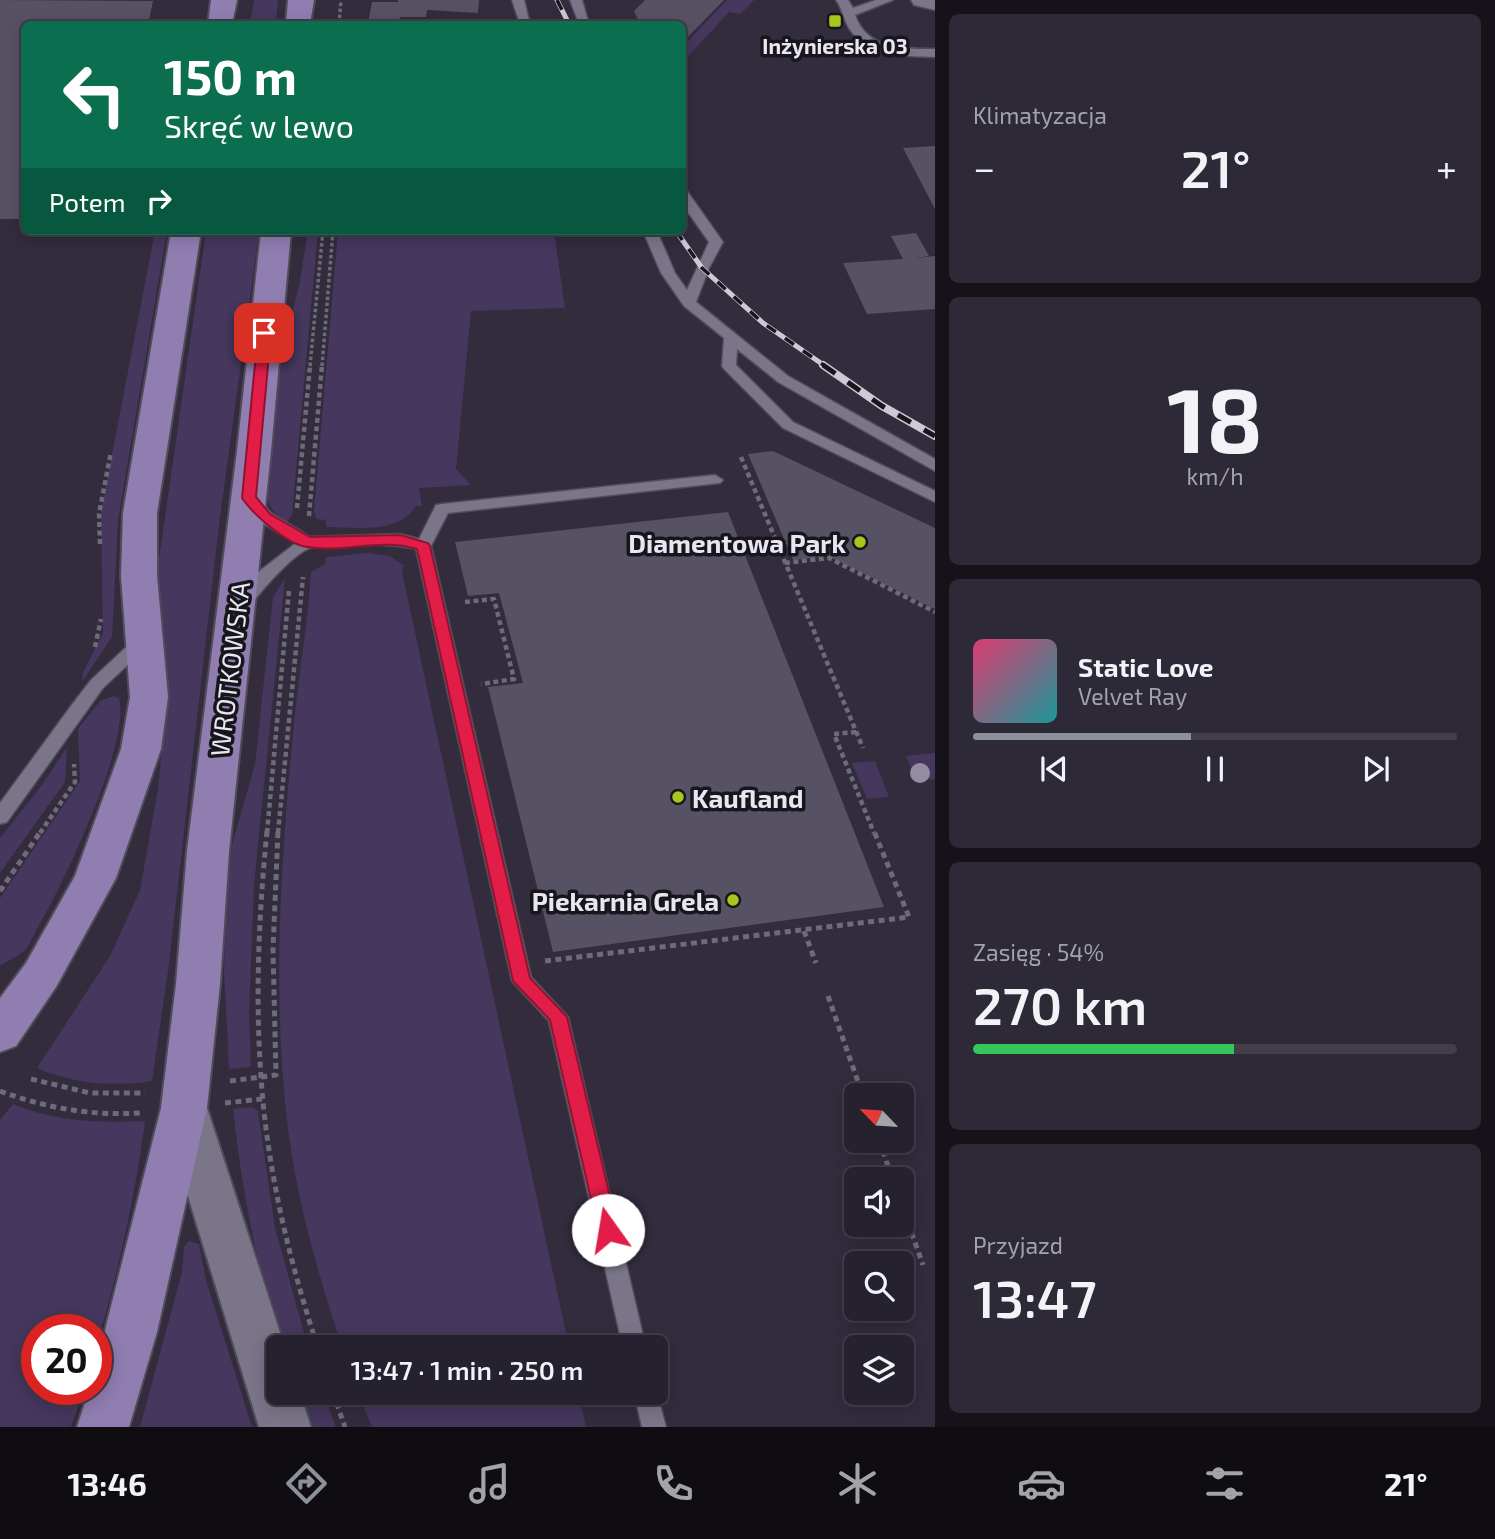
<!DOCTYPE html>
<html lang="pl">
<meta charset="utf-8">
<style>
body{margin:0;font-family:"Exo 2",sans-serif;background:#2e2936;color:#f1f3f6;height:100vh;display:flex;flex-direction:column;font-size:26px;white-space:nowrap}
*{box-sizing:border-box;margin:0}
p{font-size:23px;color:#a4a3aa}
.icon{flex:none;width:38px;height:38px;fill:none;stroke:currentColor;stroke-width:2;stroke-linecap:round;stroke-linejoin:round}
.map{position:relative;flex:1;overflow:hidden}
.panel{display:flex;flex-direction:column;gap:14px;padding:14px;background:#151219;width:560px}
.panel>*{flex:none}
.hud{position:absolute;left:21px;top:21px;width:665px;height:214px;border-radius:10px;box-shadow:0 4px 18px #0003,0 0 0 2px #423e4a;background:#0b6e4f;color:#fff;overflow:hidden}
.needle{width:46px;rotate:295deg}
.tools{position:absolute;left:844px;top:1083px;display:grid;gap:14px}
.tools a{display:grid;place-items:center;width:70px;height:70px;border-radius:10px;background:#26212e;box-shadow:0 4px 18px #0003,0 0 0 2px #423e4a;font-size:35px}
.speed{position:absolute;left:21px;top:1314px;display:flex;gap:14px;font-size:35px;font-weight:700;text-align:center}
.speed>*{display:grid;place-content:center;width:91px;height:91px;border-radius:50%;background:#26212e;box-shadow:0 4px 18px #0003,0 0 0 2px #423e4a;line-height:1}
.speed .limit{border:10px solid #d22;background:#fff;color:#111}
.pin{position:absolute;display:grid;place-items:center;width:60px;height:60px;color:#fff;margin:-30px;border-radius:14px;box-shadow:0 4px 10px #0006}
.me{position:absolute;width:77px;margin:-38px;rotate:347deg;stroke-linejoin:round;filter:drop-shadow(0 0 5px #0008)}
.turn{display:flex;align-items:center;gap:24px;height:147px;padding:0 28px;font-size:32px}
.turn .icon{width:91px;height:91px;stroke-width:2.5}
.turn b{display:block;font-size:49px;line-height:60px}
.then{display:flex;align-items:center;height:66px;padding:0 28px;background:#0003;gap:14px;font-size:26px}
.big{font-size:52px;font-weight:600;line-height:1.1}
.panel .widget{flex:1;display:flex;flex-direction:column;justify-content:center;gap:10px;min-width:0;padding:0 24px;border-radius:10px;background:#2e2936}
.panel .dial{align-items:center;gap:0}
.dial b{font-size:91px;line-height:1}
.song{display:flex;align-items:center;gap:21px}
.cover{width:84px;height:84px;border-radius:10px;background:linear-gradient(135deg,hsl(340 70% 55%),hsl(180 70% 35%))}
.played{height:7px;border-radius:4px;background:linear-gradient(90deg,#8c9099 45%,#423e4a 45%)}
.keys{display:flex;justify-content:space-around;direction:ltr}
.heat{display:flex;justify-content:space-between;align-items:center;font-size:38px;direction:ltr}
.charge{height:10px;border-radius:5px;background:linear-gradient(90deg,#34c759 54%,#423e4a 0)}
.trip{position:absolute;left:266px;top:1335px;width:402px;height:70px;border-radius:10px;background:#26212e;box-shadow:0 4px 18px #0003,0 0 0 2px #423e4a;font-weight:600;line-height:70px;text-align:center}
.dock{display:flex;height:112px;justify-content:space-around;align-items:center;background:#0f0d12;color:#a4a3aa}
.dock .icon{width:49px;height:49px}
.dock .on{color:#8c9099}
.dock b{font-size:32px;color:#f1f3f6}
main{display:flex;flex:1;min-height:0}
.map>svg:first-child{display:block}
</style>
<main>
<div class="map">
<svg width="935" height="1427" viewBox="0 0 935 1427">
<rect width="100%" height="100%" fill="#322c3d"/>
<path fill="#45375e" d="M254,0H278L276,24H250Z
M727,0H754L740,14L729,12L683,62V46Z
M155,231H167L118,520L112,637L82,682L83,672L103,633L101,512Z
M206,231H259L219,525L169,964L152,1081C114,1087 72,1084 37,1068L110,956L140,890L158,789L168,684L157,573Z
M308,231H318L292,515L287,522C271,512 266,504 267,485L281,355L299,286Z
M338,231H554L565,308L471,311L456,469L471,485L419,488L422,506H416C398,535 355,527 326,527V520L316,519L314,511Z
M369,553L389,556L404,565L402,572L569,1347H342C317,1271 294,1192 286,1111C272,980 282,844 295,714C300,666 308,620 311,572L325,564L326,557Z
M285,578L254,885L249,1015L251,1067L229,1069L224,970L227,891L232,845L255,764L273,597Z
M113,696L119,698C131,743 62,887 37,929C33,936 29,947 23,952C17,957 7,961 0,966V898L80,781L78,729L100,701Z
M67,747L65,782L0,873V838L42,785Z
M935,753V779L916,781L906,756Z
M875,761L889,797L867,799L852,763Z
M13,1104C56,1122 99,1123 145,1121C135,1198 118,1273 96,1347V1330H37V1390H84L71,1427H0V1120Z
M251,1107L258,1111L275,1228L308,1347H281C257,1267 242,1192 233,1109Z
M189,1241L199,1244L206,1280L252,1427H140L182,1272L184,1247Z
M296,1393H323L336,1427H307Z
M358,1393H579L586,1427H372Z"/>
<path fill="#575164" d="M0,0L153,1L149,20L120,21L119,24H24V219H0Z
M398,0H479L478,13L427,10L426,17H400L399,24L368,23L372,2H398Z
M645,0H724L686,39L682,38V24H640L634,11Z
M935,146V209L903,148Z
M916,233L929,256L916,258L935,256V309L867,314L843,263L903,259L891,236Z
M773,451L935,528V609L828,556L793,560L748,454Z
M728,512L884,907L553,952L488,687L523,683L499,593L468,596L455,542Z"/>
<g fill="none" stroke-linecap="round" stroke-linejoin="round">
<defs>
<path id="service" d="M512,0H524L530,24H520Z
M570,0H582L589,24H579Z
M836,0H848L853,8L876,0H893L855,15C867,50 905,49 935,49V57C906,56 870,57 851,31C844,22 843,10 836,0Z
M682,190L687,191L723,242L709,268L696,302L788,376L935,459V471L778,382L737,349L736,365L793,422L935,491V502L783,428L724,369L722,366L724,338L684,306L661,273L643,231H657L675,273L687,290L709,242L682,204Z
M715,475L723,480L720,483L448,513L431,546L531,977L568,1017L646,1348H623L549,1021L512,981L416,549C397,544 332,542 313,547C295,551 261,591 250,606H238L236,602L257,573L296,543L259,521L242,500L250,495L256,496L271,513L310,537L400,534L419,539L436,505L442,504Z
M143,635L151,641L149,645L103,688L7,822L0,824V803L71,706L91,680L137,637Z
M656,1390L666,1427H642L634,1393H656Z"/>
<path id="minor" d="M911,0H935V10L914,5Z"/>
<path id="tertiary" d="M184,1088L200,1094L207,1108L285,1348H278V1393H300L311,1427H259L161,1108L168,1094Z"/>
<path id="primary" d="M211,0H237L232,24H208Z
M288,0H314L310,24H286Z
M171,231H201L157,513V576L168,697L161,749L116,878L56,987L16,1046L0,1052V998L26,963L75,876L121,749L130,697L121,576L123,513Z
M261,231H291L271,451L229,851L220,984L207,1108L157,1332L129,1427H77L89,1390H96V1366L161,1108L176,984L187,851L237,451Z"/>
</defs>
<use href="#service" stroke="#504b59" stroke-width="3"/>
<use href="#minor" stroke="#504b59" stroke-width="3"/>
<use href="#tertiary" stroke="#504b59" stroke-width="4"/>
<use href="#primary" stroke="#504b59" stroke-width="4"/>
<path stroke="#6f6a79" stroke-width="3.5" stroke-dasharray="3.5 2.5" stroke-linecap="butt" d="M339,24L341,0
M310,366L323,231
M322,366L333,231"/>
<path stroke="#6f6a79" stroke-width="4.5" stroke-dasharray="5 3.5" stroke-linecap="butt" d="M741,457L863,748
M297,508L310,365
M309,516L322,365
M100,544L99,514L111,452
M785,563L829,558L935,612
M465,602L494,599L514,679L481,684
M95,647L101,619
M856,732L834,734L874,833
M40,833L75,782L74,764
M267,833L289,590
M278,833L303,577"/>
<path stroke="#6f6a79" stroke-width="5" stroke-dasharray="6 4.5" stroke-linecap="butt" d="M267,831C259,912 255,995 261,1077C267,1169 289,1260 318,1348
M0,891L41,831
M804,931L816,963
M545,961L909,917L874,831
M828,996L863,1096
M31,1079L90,1093H145
M230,1081L276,1075L273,950L278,831
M0,1091C46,1108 91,1116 140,1113
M225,1103L262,1099
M879,1141L893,1180
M901,1203L923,1265
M333,1393L345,1427"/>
<use href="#service" fill="#7b7589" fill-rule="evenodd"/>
<use href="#minor" fill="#7b7589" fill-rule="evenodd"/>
<use href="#tertiary" fill="#7b7589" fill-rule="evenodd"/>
<use href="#primary" fill="#907eb1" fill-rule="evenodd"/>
<defs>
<path id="rail-far1" d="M557,0L569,24
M676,231L702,268L763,323L825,366"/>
<path id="rail" d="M823,365L882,406L935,436"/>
</defs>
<use href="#rail-far1" stroke="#cdc9d5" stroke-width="5"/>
<use href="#rail" stroke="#cdc9d5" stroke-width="8"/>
<use href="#rail-far1" stroke="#18161d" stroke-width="3.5" stroke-dasharray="11" stroke-linecap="butt"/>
<use href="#rail" stroke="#18161d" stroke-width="5" stroke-dasharray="15" stroke-linecap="butt"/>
</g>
<circle fill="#948ca3" cx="920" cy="773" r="10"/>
<path fill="#e11d48" stroke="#92132f" stroke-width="2" d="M264,329L271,333L256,497L270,514L310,537L400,535L428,543L430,546L530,978L567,1017L618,1230L615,1236L608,1239L601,1236L598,1230L550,1020L513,981L417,549C380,538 343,553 307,547C286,544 253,514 242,498L258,333Z"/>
<g fill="#a8c71c" stroke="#18161d" stroke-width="2.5">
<rect x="828" y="14" width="14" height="14" rx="3.5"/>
<circle cx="860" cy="542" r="7"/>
<circle cx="678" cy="797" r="7"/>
<circle cx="733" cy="900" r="7"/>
</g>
<g text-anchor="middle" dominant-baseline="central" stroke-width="7" stroke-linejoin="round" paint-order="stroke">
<g font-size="21" font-weight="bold" fill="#e9e6f1" stroke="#18161d">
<text x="835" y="45">Inżynierska 03</text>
</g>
<g font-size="26" font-weight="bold" fill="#e9e6f1" stroke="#18161d" text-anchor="end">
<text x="846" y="542">Diamentowa Park</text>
<text x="692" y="797" text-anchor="start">Kaufland</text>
<text x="719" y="900">Piekarnia Grela</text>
</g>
<g font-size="26" fill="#e9e6f1" stroke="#18161d">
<text transform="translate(229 669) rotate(-83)">WROTKOWSKA</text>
</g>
</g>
</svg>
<div class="tools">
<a><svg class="needle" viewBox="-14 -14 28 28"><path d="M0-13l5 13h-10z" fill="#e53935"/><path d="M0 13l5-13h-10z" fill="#a4a3aa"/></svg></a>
<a><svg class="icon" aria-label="sound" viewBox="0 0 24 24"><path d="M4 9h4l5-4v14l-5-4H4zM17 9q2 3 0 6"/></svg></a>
<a><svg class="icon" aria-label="search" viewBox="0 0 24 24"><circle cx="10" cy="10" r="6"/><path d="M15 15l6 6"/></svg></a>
<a><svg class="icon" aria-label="layers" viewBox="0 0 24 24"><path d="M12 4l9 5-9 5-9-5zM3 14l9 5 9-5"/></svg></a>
</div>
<div class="speed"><div class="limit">20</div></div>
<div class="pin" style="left:264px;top:333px;background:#d93025"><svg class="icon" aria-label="arrive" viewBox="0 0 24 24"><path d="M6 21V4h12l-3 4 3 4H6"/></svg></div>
<svg class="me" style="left:608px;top:1230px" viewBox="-20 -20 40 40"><circle r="19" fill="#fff"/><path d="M0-13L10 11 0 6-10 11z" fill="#e11d48"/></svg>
<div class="trip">13:47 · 1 min · 250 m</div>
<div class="hud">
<div class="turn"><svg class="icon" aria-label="left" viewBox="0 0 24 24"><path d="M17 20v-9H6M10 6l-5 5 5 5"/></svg><div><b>150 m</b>Skręć w lewo</div></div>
<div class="then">Potem<svg class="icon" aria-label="right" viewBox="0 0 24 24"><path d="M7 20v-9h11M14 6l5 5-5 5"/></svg></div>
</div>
</div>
<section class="panel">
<div class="widget"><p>Klimatyzacja</p>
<div class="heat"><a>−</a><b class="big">21°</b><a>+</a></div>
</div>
<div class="widget dial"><b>18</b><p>km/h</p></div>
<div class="widget">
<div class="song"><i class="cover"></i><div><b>Static Love</b><p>Velvet Ray</p></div></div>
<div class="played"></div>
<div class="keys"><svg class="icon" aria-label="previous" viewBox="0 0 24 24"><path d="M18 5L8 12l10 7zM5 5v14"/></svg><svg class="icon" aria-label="pause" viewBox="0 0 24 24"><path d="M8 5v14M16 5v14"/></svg><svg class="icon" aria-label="next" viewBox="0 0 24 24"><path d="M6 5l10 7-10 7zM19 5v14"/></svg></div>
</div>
<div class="widget"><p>Zasięg · 54%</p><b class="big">270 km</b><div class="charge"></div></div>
<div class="widget"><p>Przyjazd</p><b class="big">13:47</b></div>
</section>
</main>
<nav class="dock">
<b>13:46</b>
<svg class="icon on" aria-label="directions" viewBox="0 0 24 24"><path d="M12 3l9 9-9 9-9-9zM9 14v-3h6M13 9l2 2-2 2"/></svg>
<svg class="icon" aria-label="music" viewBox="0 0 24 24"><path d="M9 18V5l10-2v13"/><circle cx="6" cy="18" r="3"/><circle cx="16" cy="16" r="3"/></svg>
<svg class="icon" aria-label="phone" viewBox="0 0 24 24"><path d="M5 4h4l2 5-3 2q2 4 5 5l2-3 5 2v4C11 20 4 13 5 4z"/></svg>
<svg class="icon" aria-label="climate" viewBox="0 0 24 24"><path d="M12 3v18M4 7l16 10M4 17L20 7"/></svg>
<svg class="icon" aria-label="car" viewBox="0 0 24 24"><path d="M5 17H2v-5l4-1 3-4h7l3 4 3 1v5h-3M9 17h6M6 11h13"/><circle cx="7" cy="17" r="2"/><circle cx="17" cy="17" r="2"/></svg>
<svg class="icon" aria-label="filters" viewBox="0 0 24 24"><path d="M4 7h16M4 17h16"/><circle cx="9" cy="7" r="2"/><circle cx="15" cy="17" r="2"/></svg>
<b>21°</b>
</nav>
